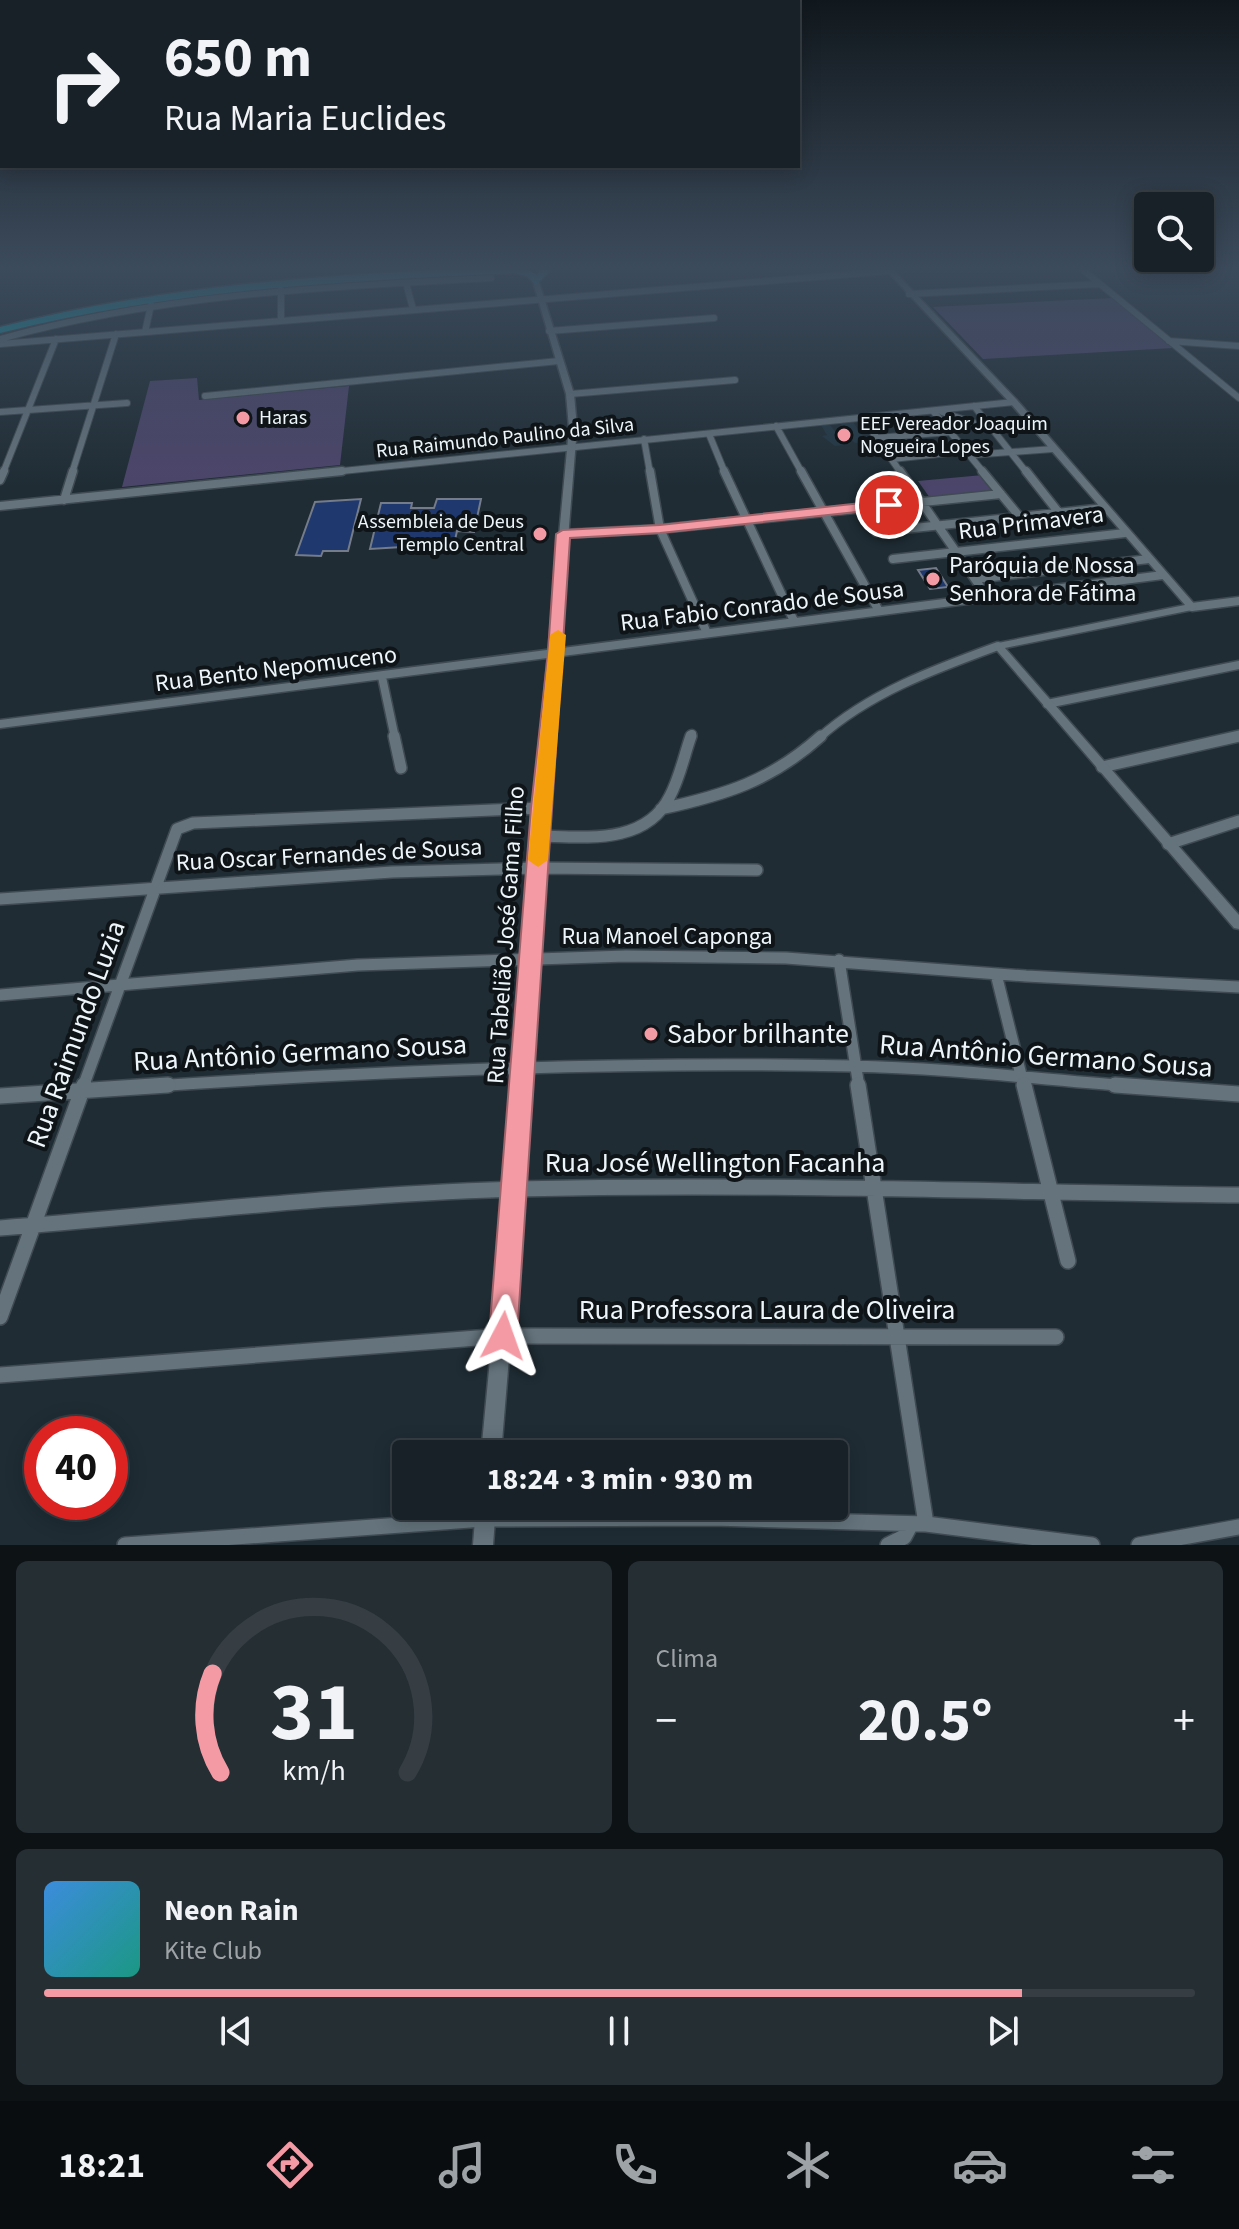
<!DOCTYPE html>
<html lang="pt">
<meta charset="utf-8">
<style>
body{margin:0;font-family:"Source Sans 3",sans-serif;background:#242e33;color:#f1f3f6;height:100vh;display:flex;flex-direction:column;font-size:30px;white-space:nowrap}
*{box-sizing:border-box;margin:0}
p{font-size:26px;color:#9ea3a7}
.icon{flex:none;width:44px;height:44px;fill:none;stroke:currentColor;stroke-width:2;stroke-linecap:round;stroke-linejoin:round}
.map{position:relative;height:1545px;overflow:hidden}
.drawer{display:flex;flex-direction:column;gap:16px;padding:16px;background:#0d1215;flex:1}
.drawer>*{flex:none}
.top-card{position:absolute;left:0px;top:0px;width:800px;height:168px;box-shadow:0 4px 20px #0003,0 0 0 2px #363e44;background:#172127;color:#f1f3f6;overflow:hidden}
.tools{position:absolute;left:1134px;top:192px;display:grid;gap:16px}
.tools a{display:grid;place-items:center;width:80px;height:80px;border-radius:8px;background:#172127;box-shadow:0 4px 20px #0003,0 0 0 2px #363e44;font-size:40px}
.speed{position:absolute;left:24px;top:1416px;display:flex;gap:16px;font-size:40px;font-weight:700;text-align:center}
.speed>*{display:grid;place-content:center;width:104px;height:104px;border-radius:50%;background:#172127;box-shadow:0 4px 20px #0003,0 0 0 2px #363e44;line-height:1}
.speed .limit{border:12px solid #d22;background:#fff;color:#111}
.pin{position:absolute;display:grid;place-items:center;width:68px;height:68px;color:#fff;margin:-34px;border:4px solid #fff;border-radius:50%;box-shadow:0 2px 8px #0007}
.me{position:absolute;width:88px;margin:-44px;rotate:4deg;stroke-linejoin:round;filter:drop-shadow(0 0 6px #0008)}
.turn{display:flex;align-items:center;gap:28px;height:168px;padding:0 32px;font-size:36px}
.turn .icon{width:104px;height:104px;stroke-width:2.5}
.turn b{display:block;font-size:56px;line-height:68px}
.big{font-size:60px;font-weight:700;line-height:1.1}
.drawer .tile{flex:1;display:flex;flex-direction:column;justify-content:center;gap:12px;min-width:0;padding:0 28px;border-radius:12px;background:#242e33}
.drawer .dial{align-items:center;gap:0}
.dial svg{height:208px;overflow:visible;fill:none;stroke:#363e44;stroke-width:7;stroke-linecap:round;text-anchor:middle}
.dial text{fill:#f1f3f6;stroke:none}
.song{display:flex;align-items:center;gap:24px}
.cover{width:96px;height:96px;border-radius:12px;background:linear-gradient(135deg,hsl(210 70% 55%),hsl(170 70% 35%))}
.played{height:8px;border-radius:4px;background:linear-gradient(90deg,#f49aa4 85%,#363e44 85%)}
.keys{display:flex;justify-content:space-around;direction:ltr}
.heat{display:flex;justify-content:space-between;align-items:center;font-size:44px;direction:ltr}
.drawer .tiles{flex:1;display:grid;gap:16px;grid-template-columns:1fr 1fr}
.tile:last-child{grid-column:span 2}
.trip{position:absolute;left:392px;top:1440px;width:456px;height:80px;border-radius:8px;background:#172127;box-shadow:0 4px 20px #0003,0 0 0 2px #363e44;font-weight:700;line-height:80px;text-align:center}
.dock{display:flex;height:128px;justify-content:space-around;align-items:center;background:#090d10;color:#9ea3a7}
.dock .icon{width:56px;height:56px}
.dock .on{color:#f49aa4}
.dock b{font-size:36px;color:#f1f3f6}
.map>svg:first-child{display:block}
</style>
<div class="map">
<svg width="1239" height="1545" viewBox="0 0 1239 1545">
<rect width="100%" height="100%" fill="#1f2c34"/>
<path fill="#223642" d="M853,422L867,442L855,443L851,439L843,440L845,445L835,446L822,436L827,435L821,425H830L837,434L847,433L841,424Z"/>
<path fill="#4c456b" d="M1113,298L1173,348L983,359L933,307Z
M197,378L199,400L349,386L340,465L122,487L150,381Z
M983,475L997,491L930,498L918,481Z"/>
<path fill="#1f386e" stroke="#747b89" stroke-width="2" d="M361,499L348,551H323L321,556L296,555L315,502Z
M437,499H481L474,532L457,531L455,540L403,541L402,547L370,549L381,503H412L411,508H434Z
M936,568L948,587L930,589L918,570Z"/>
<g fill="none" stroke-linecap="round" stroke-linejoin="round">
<defs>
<path id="minor-far3" d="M1083,270L1239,398
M406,283L413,309
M281,290V320
M909,294L1099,284
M549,331L714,318
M145,332L151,305
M0,339C161,294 325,287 491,278
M1169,341L1239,346
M0,344L889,271
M570,394L735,380
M205,396L559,361
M974,406L1027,473
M933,411L984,473
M0,412L127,403
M942,412L991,429
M863,418L901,473
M776,426L802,473
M709,434L725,473
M877,438L950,432
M644,439L650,473
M970,455L1053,449
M892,459L966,451
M3,473L56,339
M72,473L116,334
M323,473L1014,402"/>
<path id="minor-far2" d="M650,471L660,529L707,633
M724,471L794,621
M801,471L879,611
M900,471L988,598
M982,471L1019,516
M1026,471L1059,513
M0,480L4,471
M64,500L73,471
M0,506L342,471
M876,532L1104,508
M563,534L660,529L1001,494
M893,559L1125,533
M975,579L1149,559
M1192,607L1239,601
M382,677L395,738
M1047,704L1239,665
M0,724L1163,575
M691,738L692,734
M819,738C869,693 935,669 998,646
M1230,738L1239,736"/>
<path id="minor-far1" d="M394,736L401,768
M1102,767L1239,736
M661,809C725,795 771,781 821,736
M540,836C586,837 646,845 670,796C680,777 684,756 691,736
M1168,844L1239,821
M0,899L392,872L538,868L757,870
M839,960L859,1087
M996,974L1024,1087
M0,995L358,965L626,956L786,958L1026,976L1239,987
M83,1087L177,829L193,823L541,808
M138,1087C376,1071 614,1061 852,1066C949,1068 1046,1080 1142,1087"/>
<path id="minor" d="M858,1085L926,1524
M1024,1085L1068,1261
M1115,1085L1239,1094
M0,1096L168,1085
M0,1228C172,1214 343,1194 516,1189C757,1183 998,1192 1239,1195
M0,1317L84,1085
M0,1375L503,1336L1056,1337
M125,1545L484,1519L713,1518L926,1524L1092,1545
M888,1545L904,1537L911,1524
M1139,1545L1239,1527"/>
<path id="tertiary" d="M886,270H893L1017,400L1197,607L1192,610L1005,648L1239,915V929L1234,928L993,646L998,643L1185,605L1011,404Z
M536,280L539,282L574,394L577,428L550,760L521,1212L501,1454H481L504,1212L538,760L569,428L566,394L533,282Z
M476,1506H496L493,1545H473Z"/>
<path id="trunk" d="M439,270H528L537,275L540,270H551L536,285L527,276L514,273C336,281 174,290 0,333V327C145,290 290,277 439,270Z"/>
</defs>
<use href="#minor-far3" stroke="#3f4a52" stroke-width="8"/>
<use href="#minor-far2" stroke="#3f4a52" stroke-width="11"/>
<use href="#minor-far1" stroke="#3f4a52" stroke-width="14"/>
<use href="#minor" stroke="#3f4a52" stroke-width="18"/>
<use href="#tertiary" stroke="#3f4a52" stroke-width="3"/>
<use href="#trunk" stroke="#3f4a52" stroke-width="3"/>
<use href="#minor-far3" stroke="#64737c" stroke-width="6"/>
<use href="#minor-far2" stroke="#64737c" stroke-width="8"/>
<use href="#minor-far1" stroke="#64737c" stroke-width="11"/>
<use href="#minor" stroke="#64737c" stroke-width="15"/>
<use href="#tertiary" fill="#64737c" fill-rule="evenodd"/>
<use href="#trunk" fill="#1497a8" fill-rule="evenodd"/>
</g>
<linearGradient id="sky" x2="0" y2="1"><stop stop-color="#11181d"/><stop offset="0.55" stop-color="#3c4b5c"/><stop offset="1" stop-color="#3c4b5c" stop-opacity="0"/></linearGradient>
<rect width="1239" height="487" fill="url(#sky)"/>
<path fill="#f49aa4" stroke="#9f646b" stroke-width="2" d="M889,500L894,502V508L660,533L570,538L517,1336L513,1346L503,1350L493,1346L489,1336L531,808L548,652L556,534L563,530L660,525Z"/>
<path fill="#f59e0b" d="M558,630L566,635L548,860L538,867L528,860L550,635Z"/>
<g fill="#f49aa4" stroke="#0e1417" stroke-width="3">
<circle cx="243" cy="418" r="8"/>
<circle cx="844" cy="435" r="8"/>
<circle cx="540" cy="534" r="8"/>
<circle cx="933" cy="579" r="8"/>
<circle cx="651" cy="1034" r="8"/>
</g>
<g text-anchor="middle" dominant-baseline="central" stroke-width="8" stroke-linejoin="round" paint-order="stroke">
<g font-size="20" fill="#eef6fb" stroke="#0e1417" text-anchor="start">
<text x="259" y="418">Haras</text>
<text x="860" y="424">EEF Vereador Joaquim<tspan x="860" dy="23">Nogueira Lopes</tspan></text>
<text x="524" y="522" text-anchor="end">Assembleia de Deus<tspan x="524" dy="23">Templo Central</tspan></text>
</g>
<g font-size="20" fill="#eef6fb" stroke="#0e1417">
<text transform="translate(505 438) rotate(-6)">Rua Raimundo Paulino da Silva</text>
</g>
<g font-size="24" fill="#eef6fb" stroke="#0e1417">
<text transform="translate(1031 523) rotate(-7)">Rua Primavera</text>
<text transform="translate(762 606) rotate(-7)">Rua Fabio Conrado de Sousa</text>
<text transform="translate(276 669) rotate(-7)">Rua Bento Nepomuceno</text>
<text transform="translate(329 855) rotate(-3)">Rua Oscar Fernandes de Sousa</text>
<text transform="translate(506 935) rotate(-86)">Rua Tabelião José Gama Filho</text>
<text x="667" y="936">Rua Manoel Caponga</text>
</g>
<g font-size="24" fill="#eef6fb" stroke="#0e1417" text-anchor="start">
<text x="949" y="565">Paróquia de Nossa<tspan x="949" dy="28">Senhora de Fátima</tspan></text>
</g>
<g font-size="28" fill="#eef6fb" stroke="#0e1417">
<text transform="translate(76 1034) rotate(-70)">Rua Raimundo Luzia</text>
<text transform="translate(300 1053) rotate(-3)">Rua Antônio Germano Sousa</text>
<text transform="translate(1046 1056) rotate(4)">Rua Antônio Germano Sousa</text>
<text x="715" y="1163">Rua José Wellington Facanha</text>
<text x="767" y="1310">Rua Professora Laura de Oliveira</text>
</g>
<g font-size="28" fill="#eef6fb" stroke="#0e1417" text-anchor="start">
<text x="667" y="1034">Sabor brilhante</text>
</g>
</g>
</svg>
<div class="tools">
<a><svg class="icon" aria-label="search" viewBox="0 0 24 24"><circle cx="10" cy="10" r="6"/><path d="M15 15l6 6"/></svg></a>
</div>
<div class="speed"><div class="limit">40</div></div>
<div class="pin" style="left:889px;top:505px;background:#d93025"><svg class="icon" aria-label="arrive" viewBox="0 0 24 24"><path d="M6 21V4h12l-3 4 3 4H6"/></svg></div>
<svg class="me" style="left:503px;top:1336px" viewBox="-20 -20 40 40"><path d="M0-17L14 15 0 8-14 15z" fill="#f49aa4" stroke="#fff" stroke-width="4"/></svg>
<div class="trip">18:24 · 3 min · 930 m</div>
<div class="top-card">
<div class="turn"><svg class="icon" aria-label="right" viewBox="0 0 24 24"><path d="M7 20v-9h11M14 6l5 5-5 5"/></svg><div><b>650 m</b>Rua Maria Euclides</div></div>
</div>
</div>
<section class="drawer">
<div class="tiles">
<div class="tile dial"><svg viewBox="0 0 100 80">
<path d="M14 69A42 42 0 1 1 86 69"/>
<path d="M14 69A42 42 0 0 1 11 31" stroke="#f49aa4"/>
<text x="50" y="56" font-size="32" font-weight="700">31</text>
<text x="50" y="72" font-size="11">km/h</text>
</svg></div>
<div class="tile"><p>Clima</p>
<div class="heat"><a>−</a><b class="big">20.5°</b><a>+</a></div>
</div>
<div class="tile">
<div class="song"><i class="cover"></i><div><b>Neon Rain</b><p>Kite Club</p></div></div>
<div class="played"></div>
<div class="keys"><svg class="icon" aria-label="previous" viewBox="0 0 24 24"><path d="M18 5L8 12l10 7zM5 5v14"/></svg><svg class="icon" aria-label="pause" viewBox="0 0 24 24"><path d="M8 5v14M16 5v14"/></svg><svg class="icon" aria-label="next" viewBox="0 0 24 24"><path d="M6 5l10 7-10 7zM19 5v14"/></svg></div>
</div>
</div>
</section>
<nav class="dock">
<b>18:21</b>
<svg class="icon on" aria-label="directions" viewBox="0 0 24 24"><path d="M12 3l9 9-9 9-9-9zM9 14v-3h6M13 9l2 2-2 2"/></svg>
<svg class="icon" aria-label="music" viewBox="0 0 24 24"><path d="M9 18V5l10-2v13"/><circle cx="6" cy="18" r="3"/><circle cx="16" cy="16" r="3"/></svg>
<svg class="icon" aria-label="phone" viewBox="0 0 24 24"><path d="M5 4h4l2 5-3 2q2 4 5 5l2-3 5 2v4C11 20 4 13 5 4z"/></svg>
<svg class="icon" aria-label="climate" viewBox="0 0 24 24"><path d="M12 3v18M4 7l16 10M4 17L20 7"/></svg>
<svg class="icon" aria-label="car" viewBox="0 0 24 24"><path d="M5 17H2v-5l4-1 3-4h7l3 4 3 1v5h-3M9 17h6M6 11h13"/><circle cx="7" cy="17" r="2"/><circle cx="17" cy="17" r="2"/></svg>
<svg class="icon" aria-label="filters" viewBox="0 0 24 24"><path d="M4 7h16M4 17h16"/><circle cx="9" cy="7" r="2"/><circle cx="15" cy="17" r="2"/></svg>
</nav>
